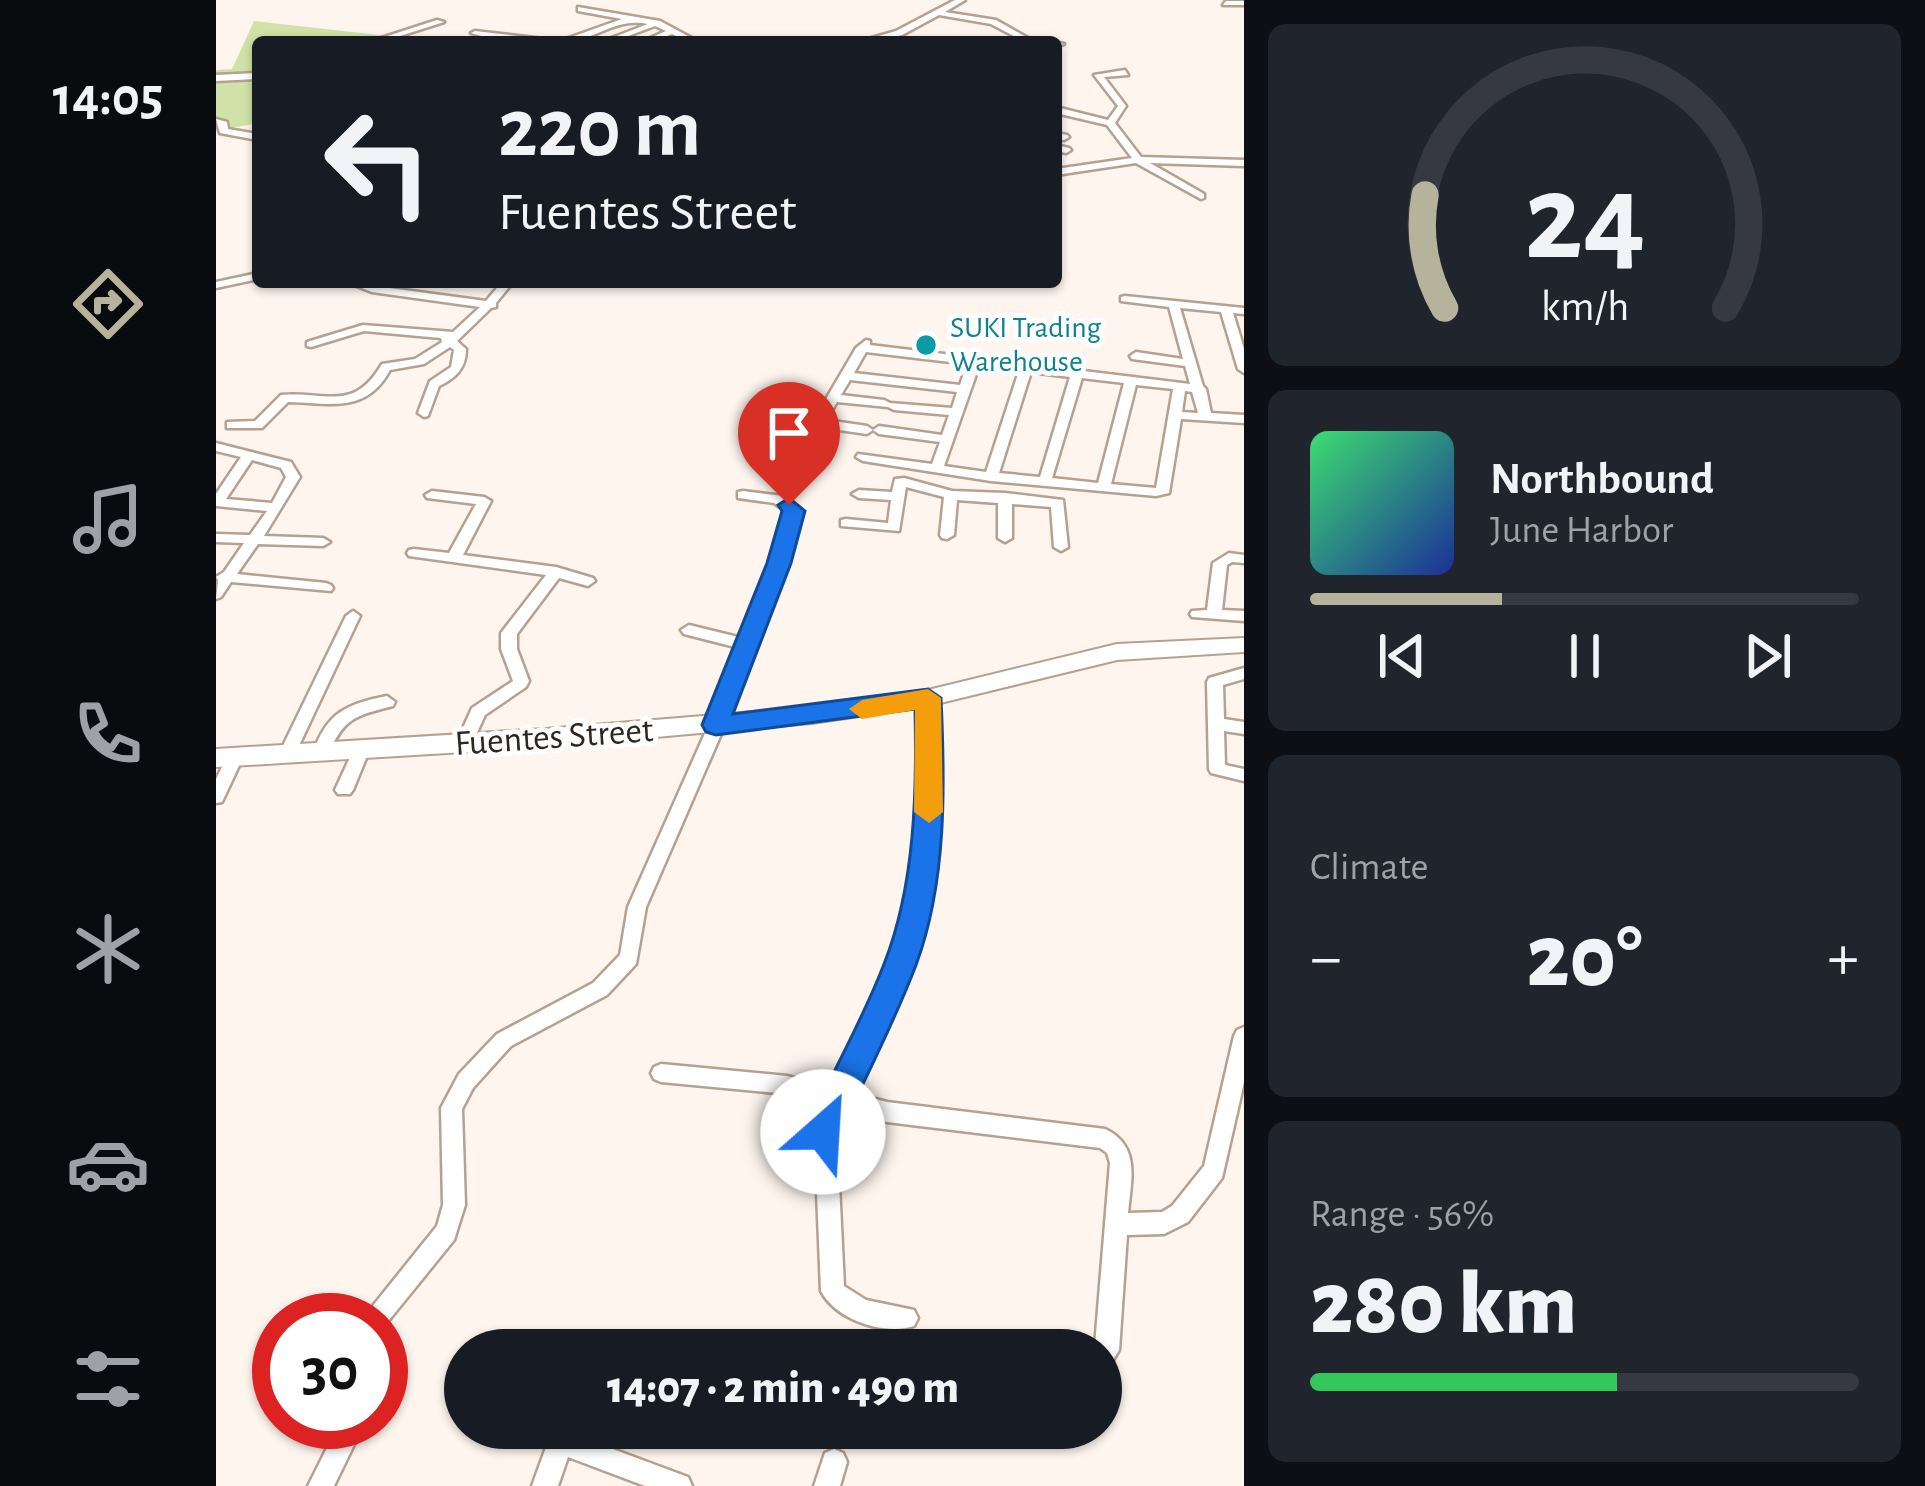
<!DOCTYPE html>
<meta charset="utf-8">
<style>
body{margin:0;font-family:"Alegreya Sans",sans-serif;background:#20242c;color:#f1f3f6;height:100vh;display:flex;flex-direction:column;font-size:45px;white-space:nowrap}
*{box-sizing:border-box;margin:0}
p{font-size:39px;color:#9ea1a6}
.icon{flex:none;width:66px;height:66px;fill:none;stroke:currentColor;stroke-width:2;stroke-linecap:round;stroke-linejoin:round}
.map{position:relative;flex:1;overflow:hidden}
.sheet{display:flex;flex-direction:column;gap:24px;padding:24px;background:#0d0f14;width:681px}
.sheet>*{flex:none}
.top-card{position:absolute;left:36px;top:36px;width:810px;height:252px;border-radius:12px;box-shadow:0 3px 9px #0004;background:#171b24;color:#f1f3f6;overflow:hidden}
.speed{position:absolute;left:36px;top:1293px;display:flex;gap:24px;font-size:60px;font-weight:700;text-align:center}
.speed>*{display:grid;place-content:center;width:156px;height:156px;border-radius:50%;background:#171b24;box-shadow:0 3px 9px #0004;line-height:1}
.speed .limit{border:18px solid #d22;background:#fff;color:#111}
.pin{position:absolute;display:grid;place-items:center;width:102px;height:102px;color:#fff;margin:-123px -51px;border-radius:50% 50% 50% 0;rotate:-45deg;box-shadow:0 0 12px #0007}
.pin .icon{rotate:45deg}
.me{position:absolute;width:132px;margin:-66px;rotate:26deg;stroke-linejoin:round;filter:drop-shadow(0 0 9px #0008)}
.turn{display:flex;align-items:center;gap:42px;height:252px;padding:0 48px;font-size:54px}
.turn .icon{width:156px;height:156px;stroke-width:2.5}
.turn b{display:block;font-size:84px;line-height:102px}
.big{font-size:90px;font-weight:800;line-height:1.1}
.sheet .card{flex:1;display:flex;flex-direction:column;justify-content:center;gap:18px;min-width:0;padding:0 42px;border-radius:18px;background:#20242c}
.sheet .dial{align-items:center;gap:0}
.dial svg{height:312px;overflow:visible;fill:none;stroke:#363941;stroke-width:7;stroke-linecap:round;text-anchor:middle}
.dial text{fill:#f1f3f6;stroke:none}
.song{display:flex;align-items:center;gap:36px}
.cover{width:144px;height:144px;border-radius:18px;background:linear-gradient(135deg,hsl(140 70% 55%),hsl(230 70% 35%))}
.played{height:12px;border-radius:6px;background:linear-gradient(90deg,#b6b39d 35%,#363941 35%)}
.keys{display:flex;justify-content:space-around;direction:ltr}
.heat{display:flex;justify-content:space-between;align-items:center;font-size:66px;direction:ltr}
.charge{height:18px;border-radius:9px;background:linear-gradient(90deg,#34c759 56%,#363941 0)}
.trip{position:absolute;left:228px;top:1329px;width:678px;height:120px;border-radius:60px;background:#171b24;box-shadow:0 3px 9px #0004;font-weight:800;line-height:120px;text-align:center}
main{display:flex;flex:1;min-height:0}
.tab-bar{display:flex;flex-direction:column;width:216px;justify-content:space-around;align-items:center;background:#090b0e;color:#9ea1a6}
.tab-bar .icon{width:84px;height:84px}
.tab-bar .selected{color:#b6b39d}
.tab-bar b{font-size:54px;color:#f1f3f6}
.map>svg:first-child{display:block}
</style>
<main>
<nav class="tab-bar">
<b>14:05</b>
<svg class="icon selected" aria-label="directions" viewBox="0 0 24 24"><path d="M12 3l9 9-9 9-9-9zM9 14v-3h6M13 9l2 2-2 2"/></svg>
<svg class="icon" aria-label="music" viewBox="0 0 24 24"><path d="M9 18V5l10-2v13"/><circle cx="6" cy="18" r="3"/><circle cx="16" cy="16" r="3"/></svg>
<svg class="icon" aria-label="phone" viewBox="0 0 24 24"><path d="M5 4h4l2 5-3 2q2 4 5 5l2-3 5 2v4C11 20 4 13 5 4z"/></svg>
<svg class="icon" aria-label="climate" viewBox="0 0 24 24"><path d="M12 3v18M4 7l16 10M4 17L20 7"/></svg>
<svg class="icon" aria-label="car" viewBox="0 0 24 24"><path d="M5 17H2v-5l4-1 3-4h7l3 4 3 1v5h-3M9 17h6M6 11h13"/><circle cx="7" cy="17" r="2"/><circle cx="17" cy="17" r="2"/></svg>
<svg class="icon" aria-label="filters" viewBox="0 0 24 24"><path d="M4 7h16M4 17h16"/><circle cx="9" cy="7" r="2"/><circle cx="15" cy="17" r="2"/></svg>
</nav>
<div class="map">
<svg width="1028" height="1486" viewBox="0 0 1028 1486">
<rect width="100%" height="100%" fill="#fef5ee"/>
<path fill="#d0e2a8" d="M38,21L172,36V42H42V123L0,131V70L16,69Z"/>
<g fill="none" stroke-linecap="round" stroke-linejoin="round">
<defs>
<path id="street" d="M739,0H749L729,12L780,20L819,42H809L775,24L723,15L686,35L656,42H642L680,31Z
M1010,1H1028V5H1007Z
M362,7L444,21L483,42H473L456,34L436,42H425L450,31L439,26L396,42H385L432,24C404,18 386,34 359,41C334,47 279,41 255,33L259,31L344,41L406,19L362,11Z
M221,20L228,22L165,42H153Z
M838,42L848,44L840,46Z
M909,70L912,75L888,77L910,106L899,123L925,157L1028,160V166L934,163L988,194V198L985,199L920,163L840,175V169L916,158L891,125L840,113V107L892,120L902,106L878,75Z
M42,73V79L0,81V75Z
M0,119L11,122L12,129L42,134V140L4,133Z
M840,133L851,135L853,137L848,140L840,139Z
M840,145L853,148L855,150L850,153L840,151Z
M42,273V279L0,288V282Z
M130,282H146L158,286L270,301L286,282H297L280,303V307L275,308L241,341L250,349C250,368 240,378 223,386L212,416L208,417L202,413L214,381L235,367L238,350L234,347L208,364L174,370C150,414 115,403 72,402L46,428H11V422L39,421L65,395C111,391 137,413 166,364L199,359L226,342L225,338L148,331L95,347L91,346V342L147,325L237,332L264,307L156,292Z
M909,296L1028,308V314L1017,313L1028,349V373L1022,369L1005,312L964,308L987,386L990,389L995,413L1028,415V423L965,419L953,493L940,496L775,481L647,461L640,457L642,454L716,464L724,442L663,434L657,430L651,434L602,427L596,423L640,348L650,340L654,341V345L974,384L969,366L916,359L914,356L920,352L967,359L953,307L905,301V297ZM650,352L751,364L744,385L638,373ZM763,366L803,371L770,472L728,466ZM815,372L854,377L824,477L783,473ZM866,378L908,383L882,483L836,478ZM634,380L741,392L736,408L674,403L668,400L625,395ZM920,385L957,389L940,488L895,484ZM969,391L976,392L982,413L966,412ZM621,402L672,407L678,410L733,415L726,435L663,426L657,430L651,426L610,420Z
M0,443L75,462L84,477L48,536L107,538L114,542L107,546L42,544L21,574L110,583L115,585L117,588L115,591L15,582L5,597L0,599L2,580L0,577L8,572L28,543L0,542V534L34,535L51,511L0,506V494L25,457L0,451ZM36,460L65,468L70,477L56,503L10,499Z
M688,478L736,491L789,493L847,500L852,547L845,551L838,547L835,507L796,504V538L789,542L782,538V503L741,500L738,535L731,539L726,538L724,535L728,497L690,487L683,531L625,526V520L630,519L672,523L675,500L643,498L636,494L643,490L676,492L679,479Z
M216,491L268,497L275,501L247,555L340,567L377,578L379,581L372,586L343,578L301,634V649L313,681L310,687L269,715L254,748L248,750L240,744L256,708L297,681L285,649V633L330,575L193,556L191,553L193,550L198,549L233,553L260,504L211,498L209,495Z
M527,491L567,496L585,511L522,695L430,907L420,964L391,995L295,1046L257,1088L246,1109L249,1205L238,1240L165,1330V1320H148L152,1312L221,1226L227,1205L225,1108L243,1074L281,1034L377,983L404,955L412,907L506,695L523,648L468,634L465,630L473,625L526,638L571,512L558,503L522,498V492Z
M1013,553L1028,555V563L1016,562L1011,565L1006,610L1028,611V621L976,617L974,614L976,611L991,610L997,563Z
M137,611L144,616L79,754L77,758H65L63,754L130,616Z
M1028,668V679L1007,685L1008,719L1028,722V734L1008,731L1009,765L1028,769V781L995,773L993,769L991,682L993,678Z
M712,692L720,698L724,788L707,916L676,1008L637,1093L671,1102L889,1129C925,1146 915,1180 912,1213L946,1212L956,1206L988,1166L1018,1036L1021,1030L1028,1027V1082L1006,1178L972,1222L948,1234L911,1235L903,1350L893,1367L885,1371V1350H877L879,1346L894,1163L891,1153L884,1148L671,1122L628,1110L620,1122L628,1286L650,1300L698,1310L702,1318L698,1326C669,1336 620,1320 605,1291L598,1120L608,1104L571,1094L445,1082L438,1079L435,1073L438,1067L445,1064L571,1076L618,1088L656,1008L689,916L706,788L704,698Z
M171,696L179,702L177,706C137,716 127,719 111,757H99L97,753C111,712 131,704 171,696Z
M145,745L153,751L137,790L134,794H122L119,790L137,751Z
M19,751L27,757L6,802L0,803V779L13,753Z
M124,1422H149L118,1486H92Z
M337,1428H361L359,1435L472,1477L476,1486H429L352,1457L342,1486H316Z
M618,1449L627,1453L631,1462L624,1486H598L609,1453Z"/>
<path id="secondary" d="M1028,638V652L901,660L712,706L596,723L329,747L0,767V749L329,729L596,707L712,690L901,644Z"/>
</defs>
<use href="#street" stroke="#b6a190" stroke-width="5"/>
<use href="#secondary" stroke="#b6a190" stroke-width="4"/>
<use href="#street" fill="#fff" fill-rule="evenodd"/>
<use href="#secondary" fill="#fff" fill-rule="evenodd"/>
</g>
<path fill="#1a73e8" stroke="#114b97" stroke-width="3" d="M573,498L589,511L575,563L517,714L712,689L725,698C729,785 731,882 700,965C677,1026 646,1084 619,1143L607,1148L594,1143L589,1132C614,1076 646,1022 668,964C699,886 701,792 699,709L500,735L490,732L486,725L551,563L566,511L562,505Z"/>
<path fill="#f59e0b" d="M712,689L725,698L727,812L713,823L698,812L699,710L646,719L633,709L646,700Z"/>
<circle fill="#0f9aa8" stroke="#fff" stroke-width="4.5" cx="710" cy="345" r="12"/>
<g text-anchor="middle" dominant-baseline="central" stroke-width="10" stroke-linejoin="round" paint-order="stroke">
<g font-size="30" fill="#0d838f" stroke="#fff" text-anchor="start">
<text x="734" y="328">SUKI Trading<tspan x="734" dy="34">Warehouse</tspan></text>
</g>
<g font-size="36" fill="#2e261f" stroke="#fff">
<text transform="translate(338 737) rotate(-4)">Fuentes Street</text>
</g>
</g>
</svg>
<div class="speed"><div class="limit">30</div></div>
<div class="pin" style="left:573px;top:505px;background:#d93025"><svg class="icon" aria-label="arrive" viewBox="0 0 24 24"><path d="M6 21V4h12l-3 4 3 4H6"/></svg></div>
<svg class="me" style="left:607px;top:1132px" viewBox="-20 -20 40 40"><circle r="19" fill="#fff"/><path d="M0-13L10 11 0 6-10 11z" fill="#1a73e8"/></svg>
<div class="trip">14:07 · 2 min · 490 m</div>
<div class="top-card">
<div class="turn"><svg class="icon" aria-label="left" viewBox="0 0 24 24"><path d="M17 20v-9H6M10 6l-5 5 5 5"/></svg><div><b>220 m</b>Fuentes Street</div></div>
</div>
</div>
<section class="sheet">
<div class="card dial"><svg viewBox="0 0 100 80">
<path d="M14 69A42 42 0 1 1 86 69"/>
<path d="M14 69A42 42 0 0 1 9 40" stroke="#b6b39d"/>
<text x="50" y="56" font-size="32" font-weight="700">24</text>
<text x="50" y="72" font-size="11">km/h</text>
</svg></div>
<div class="card">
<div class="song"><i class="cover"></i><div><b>Northbound</b><p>June Harbor</p></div></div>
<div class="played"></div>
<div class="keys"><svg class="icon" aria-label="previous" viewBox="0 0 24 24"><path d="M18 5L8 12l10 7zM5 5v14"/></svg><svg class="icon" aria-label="pause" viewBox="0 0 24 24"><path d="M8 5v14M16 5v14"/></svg><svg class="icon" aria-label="next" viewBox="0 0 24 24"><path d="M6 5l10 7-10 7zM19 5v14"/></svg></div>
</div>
<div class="card"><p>Climate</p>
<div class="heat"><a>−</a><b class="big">20°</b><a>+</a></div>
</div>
<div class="card"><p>Range · 56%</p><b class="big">280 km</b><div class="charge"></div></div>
</section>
</main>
